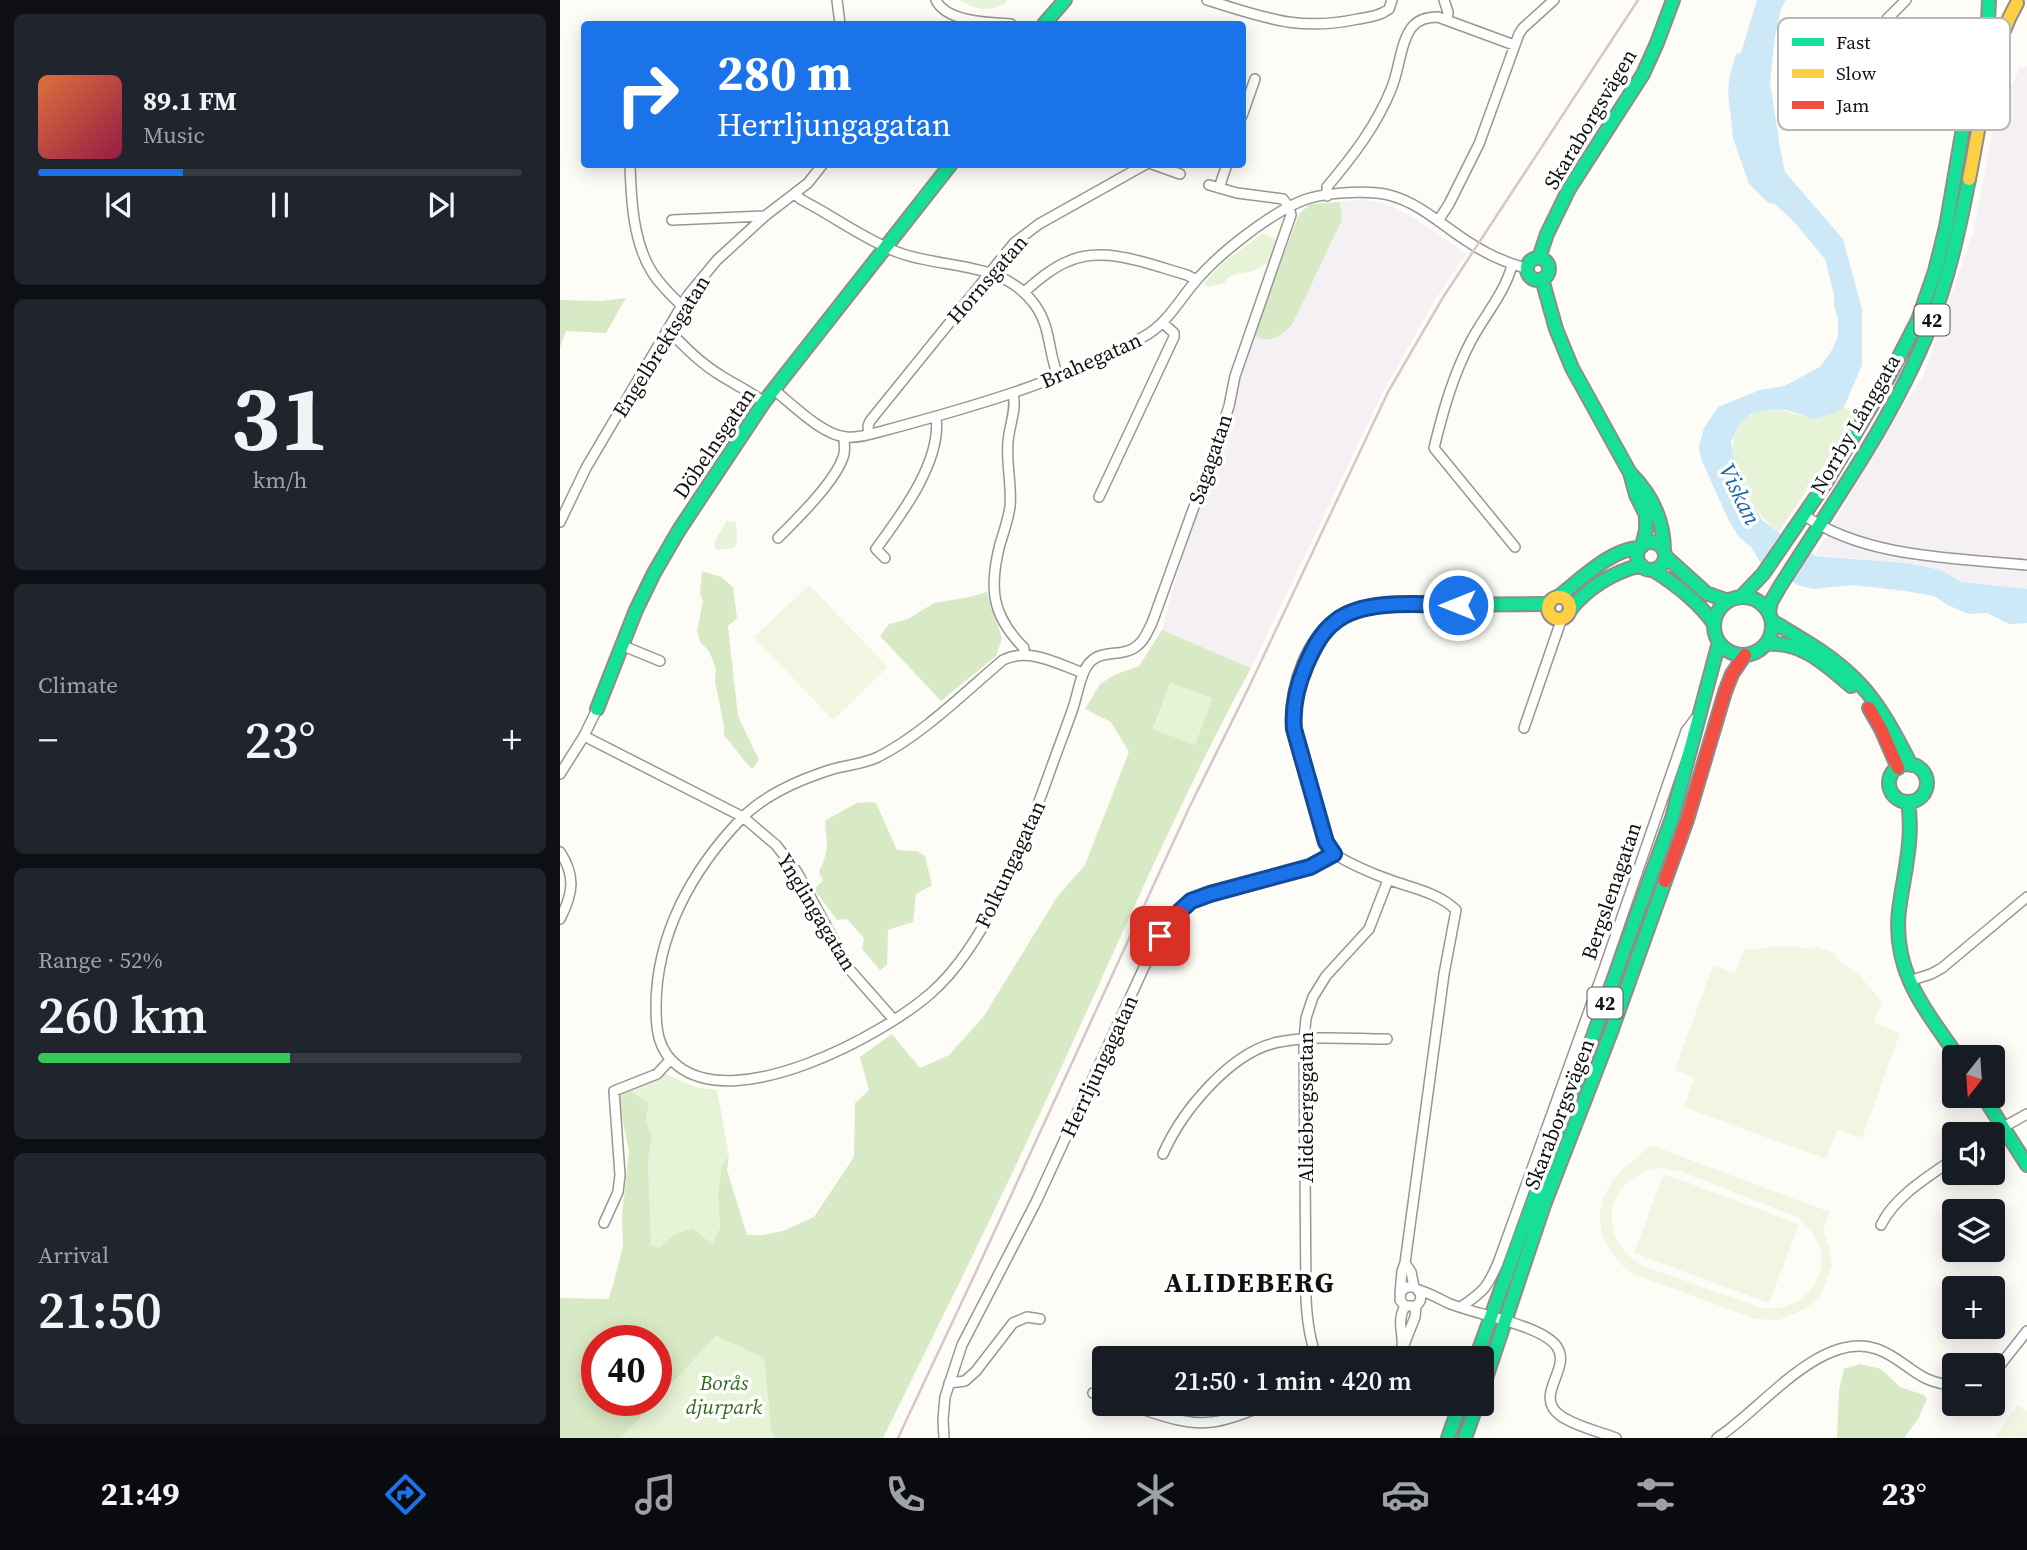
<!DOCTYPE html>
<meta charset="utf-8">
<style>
body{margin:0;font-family:"Source Serif 4",serif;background:#20242c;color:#f1f3f6;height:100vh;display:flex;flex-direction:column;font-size:26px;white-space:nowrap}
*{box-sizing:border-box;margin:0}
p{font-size:23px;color:#9ea1a6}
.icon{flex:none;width:38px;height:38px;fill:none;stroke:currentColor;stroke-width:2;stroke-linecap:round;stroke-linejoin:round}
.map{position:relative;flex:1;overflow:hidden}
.sheet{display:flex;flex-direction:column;gap:14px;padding:14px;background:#0d0f14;width:560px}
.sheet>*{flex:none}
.banner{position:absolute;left:21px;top:21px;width:665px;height:147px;border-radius:7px;box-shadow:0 4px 18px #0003;background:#1a73e8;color:#fff;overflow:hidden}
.needle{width:46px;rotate:197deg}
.tools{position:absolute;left:1382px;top:1045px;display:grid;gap:14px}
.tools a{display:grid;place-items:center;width:63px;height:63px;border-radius:7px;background:#171b24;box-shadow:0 4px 18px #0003;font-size:35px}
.speed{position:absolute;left:21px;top:1325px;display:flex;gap:14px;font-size:35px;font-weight:700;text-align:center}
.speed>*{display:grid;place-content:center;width:91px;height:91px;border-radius:50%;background:#171b24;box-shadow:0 4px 18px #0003;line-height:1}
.speed .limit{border:10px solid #d22;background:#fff;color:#111}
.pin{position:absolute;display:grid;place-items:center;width:60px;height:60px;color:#fff;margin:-30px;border-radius:14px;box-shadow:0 4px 10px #0006}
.me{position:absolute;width:77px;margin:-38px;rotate:270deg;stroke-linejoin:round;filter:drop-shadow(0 0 5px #0008)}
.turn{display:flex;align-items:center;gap:24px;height:147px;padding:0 21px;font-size:32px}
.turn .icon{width:91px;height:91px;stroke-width:2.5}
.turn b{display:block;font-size:49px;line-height:60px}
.big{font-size:52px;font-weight:600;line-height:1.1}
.sheet .tile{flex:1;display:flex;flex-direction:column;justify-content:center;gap:10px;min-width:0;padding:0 24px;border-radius:10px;background:#20242c}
.sheet .dial{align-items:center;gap:0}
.dial b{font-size:91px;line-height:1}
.song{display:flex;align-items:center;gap:21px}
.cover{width:84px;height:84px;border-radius:10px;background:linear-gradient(135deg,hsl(20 70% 55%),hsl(340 70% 35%))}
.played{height:7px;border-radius:4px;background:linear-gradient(90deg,#1a73e8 30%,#363941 30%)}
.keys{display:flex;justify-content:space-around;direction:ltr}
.heat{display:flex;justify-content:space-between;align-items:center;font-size:38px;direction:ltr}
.charge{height:10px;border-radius:5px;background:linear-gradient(90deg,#34c759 52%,#363941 0)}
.trip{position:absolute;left:532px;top:1346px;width:402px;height:70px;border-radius:7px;background:#171b24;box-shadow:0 4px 18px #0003;font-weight:600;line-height:70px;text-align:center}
.tab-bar{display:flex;height:112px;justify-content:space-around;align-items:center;background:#090b0e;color:#9ea1a6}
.tab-bar .icon{width:49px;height:49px}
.tab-bar .active{color:#1a73e8}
.tab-bar b{font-size:32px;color:#f1f3f6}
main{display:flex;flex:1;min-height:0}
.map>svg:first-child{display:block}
</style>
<main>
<section class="sheet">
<div class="tile">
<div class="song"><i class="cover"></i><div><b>89.1 FM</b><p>Music</p></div></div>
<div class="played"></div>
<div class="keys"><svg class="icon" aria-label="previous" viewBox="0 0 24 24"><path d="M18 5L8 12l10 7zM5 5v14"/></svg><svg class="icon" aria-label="pause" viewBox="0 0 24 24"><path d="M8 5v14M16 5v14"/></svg><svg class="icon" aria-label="next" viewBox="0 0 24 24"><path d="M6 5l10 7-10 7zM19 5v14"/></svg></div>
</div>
<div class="tile dial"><b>31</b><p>km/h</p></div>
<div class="tile"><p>Climate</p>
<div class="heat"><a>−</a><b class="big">23°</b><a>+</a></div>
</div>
<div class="tile"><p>Range · 52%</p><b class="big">260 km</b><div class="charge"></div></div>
<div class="tile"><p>Arrival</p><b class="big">21:50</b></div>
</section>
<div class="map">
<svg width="1467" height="1438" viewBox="0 0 1467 1438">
<rect width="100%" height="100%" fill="#fdfcf7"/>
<path fill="#f5f0f3" d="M1460,67H1467V589L1401,582L1381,570L1346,563L1255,555L1328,429L1363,376L1413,233L1432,133Z
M802,199L829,205L857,220L906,254L873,303L824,390L691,668L602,630L628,535L694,334L732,325L758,267L770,247L782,212L779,202Z"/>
<path fill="#e7f3d7" d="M400,0H447L446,3C432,13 413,9 400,0Z
M703,233L716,240L709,262C703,265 698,269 692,271C681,275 672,271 664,283L648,287L644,283L663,263Z
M1284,407L1298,416L1218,532C1196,515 1184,492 1176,466C1166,436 1179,412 1212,409C1222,408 1228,413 1238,415C1252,418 1272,414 1284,407Z
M166,521L176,522L177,543L174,548L157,550L154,547C155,536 163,531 166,521Z
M610,683L652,698L635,745L593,730Z
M106,1074L135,1087L157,1090L169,1156L162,1164L158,1195L160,1228L152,1245L114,1235L99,1248L90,1245L88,1161L92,1137L86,1119L89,1103L71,1091Z
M156,1336L204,1358L211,1429L214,1438H61Z"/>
<path fill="#d8eac5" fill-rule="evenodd" d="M779,202L782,212L781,222L732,325C720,336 708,346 694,334L739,214L750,204Z
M66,298L46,333L6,331L0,347V300L41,301Z
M142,571L161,577L173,587L177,618L168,626L178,716L199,760L192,769C181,759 175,746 164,736V726L155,682L156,669L149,651L140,642L137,631L143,601L140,594Z
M427,592L442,638L436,656L381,701L320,636L329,624L348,619L374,603L410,597Z
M602,630L691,668C616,806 555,952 489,1094C436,1210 379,1324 323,1438H214L211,1429L204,1358L156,1336L61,1438H0V1298L49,1299L63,1247L62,1216L69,1151L57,1095L71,1091L89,1103L86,1119L92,1137L88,1161L91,1245L99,1248L114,1235L132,1228L152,1244L160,1228L158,1195L162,1164L169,1156L167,1170L187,1235H203L223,1231L254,1217L294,1157L295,1103L309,1090L300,1057L332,1034L360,1068L389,1055L424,1016L497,897L525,865L569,752L551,722L525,709L540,684L554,675L579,666ZM610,683L652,698L635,745L593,729ZM37,1340H96V1400H37Z
M312,802L316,803L337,850L357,851L365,856L372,885L356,894L353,922L328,930L327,965L320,970L302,949L304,938L287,919L277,920L254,889L263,881L259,872C263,863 267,853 267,844C267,835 264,829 266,820L297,803Z
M1300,1364L1321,1369L1340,1387L1364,1395L1367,1399L1358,1419L1344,1438H1277L1279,1390L1284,1369Z"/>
<path fill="#f0f6e1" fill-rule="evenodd" d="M249,585L328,667L273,720L194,637Z
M1226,946L1254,949L1255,946L1276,954L1275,958L1298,974L1322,1002L1314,1023L1340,1033L1302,1138L1277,1129L1266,1159L1124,1107L1135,1077L1115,1070L1153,965L1175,973L1184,950Z
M1090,1145L1270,1212L1263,1231L1270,1250L1272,1265L1263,1290L1255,1301L1245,1309L1219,1320L1196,1319L1073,1274C1041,1250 1028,1214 1054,1179C1064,1166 1079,1157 1090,1145ZM1101,1168L1123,1172L1237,1217C1246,1226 1256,1235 1260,1248C1268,1276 1245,1305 1218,1308C1210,1309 1203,1308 1196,1306L1083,1266C1034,1239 1044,1175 1101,1168Z
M1104,1174L1239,1224L1209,1303L1074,1253Z
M1458,1405L1467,1412V1438H1434Z"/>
<path fill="#cde8f7" d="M1197,0H1226L1221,9L1215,37L1210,82L1220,148L1225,172L1283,239L1302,309V365L1284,407L1272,414L1254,419L1226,410L1212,409L1191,414L1178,426L1171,442L1175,464L1190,501L1203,521L1218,532L1256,556L1346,563L1381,570L1401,582L1467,589V623L1449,624L1427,613L1408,614L1388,605L1374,596L1345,591L1293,585L1253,589L1238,585L1200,562L1192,548L1179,537L1169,521L1141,459L1139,447L1144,428L1158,407L1200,390L1224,386L1260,367L1272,350L1278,336V319L1274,306V294L1265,259L1235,223L1215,204L1208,203L1189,184L1173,138L1168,93L1170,74L1176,54L1181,53Z"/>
<path fill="#fdfcf7" d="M1222,531L1252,549L1230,585L1200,566Z"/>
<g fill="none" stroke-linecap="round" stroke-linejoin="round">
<defs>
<path id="street" d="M277,0L280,24
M376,0C386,22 430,23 451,24
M647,0C704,17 737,32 798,19C809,17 820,16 829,9L832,0
M884,0L888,12L887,20
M1327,19L1346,0
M682,116L695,79
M70,164C71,199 73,242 92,272C100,285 111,295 122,306
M592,164L620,174
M659,188L667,164
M234,194L242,200C273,216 304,239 337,252C383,270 442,259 475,305C491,327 488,352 498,376
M767,196V187C793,156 817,125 832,87C839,70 841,39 853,26C859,19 869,17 878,17L954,45
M112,220L205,216
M878,221L889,204L919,144L959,34L963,28L994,0
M952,265C945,293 924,316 911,341C893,375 883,411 874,448L955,547
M464,292C477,281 493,267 509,261C545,245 591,265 627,275L636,280
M108,330C124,346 140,363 160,375C174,384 189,391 204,402
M213,389C232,404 262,435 286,437C297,438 308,435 319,432C409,408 501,382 583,337C606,325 618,302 634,283C657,255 710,213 744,200C763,193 797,191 817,193C853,196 881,225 910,243C928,255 947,263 968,269
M453,394C457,409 449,426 448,442C446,464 452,485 450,507C448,519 444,532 440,544C429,587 431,615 464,648V654
M309,434L308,426L310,421L454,243L479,224L586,164
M539,497L614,337V333L603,323
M1244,515C1304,558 1396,558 1467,565
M0,522L26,468L128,295L157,260L205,216L248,183L263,164
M218,538C237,519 278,479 284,454C285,449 284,442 284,437
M325,558L316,549C341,515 382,461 376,417
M61,645L100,661
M523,673C498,664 469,647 443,660C405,692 362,735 318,757C303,764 288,765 273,769C241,779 204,795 181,819C132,870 96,935 96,1007C96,1030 98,1051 118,1066C178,1113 322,1036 371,993C427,944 464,844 489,774C497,751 506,729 514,705C517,695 519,684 523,674C535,643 561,661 578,645C585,640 588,630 592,623L657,443L669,406L675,376L731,215L729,207L723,199L677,193L649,185
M964,728L1002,618
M24,736L183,817L216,845L237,872L290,970L334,1020
M0,774L24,736L37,709
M0,852C16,876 13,894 0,919
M1349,981L1371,974L1382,968L1467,897
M1431,1134L1467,1114
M603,1154C622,1111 671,1051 719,1042C754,1035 792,1039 827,1039
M44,1223L58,1192L60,1175L54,1091L97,1074L110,1060
M1321,1225C1335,1196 1369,1176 1395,1158
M845,1263L851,1272L854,1287C862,1292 863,1300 856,1306H845L840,1300L841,1291L847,1287H854
M859,1290C869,1293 878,1298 888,1303C913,1314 983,1325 997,1347C1012,1369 972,1396 1001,1416C1015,1426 1040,1432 1056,1438
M901,1307C924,1291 927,1288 938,1263L1044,969L1126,731L1135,719
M844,1345L855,1317L856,1306
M757,1358C749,1339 747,1319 746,1299L744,1039L746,1018L753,997L766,976L809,929L828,880
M833,1358L841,1354C846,1336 835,1324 845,1306
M1433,1374L1467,1331
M389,1383L405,1381L416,1371L453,1323L467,1317L480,1319
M533,1393L544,1397
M566,1404C593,1412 623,1426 652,1422C672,1420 691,1410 710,1404
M384,1438L383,1420L385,1397L402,1345L476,1202L592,950L608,922L631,901L650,894L750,867L774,854C792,865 811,873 830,880C852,888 879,893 896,910L884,974L845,1263L842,1271L840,1294
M1157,1438C1200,1411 1261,1329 1317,1349C1348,1360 1356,1384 1395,1385"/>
<path id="fast" d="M484,24L505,0
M979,258L987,234L1009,189L1083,74L1097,43L1113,0
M967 269a11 11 0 1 1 22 0a11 11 0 1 1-22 0Z
M982,279L996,329L1012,368L1070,473L1076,495L1086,515V530L1082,546
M1070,473C1091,494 1104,521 1104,551
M1077 556a14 14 0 1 1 28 0a14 14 0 1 1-28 0Z
M1105,556L1146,593L1168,601
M1093,570C1117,585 1138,601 1154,624
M1154 626a29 29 0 1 1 58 0a29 29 0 1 1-58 0Z
M998,597C1020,580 1052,548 1080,548
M1181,597L1203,574L1267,481L1327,380L1358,320L1375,271L1386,227L1409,93L1428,21L1429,0
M1009,611C1028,587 1051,573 1081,565
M1209,611L1211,602L1219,588C1272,504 1332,421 1369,329C1388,280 1399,230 1409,179
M1212,621C1240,638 1270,654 1294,678C1319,702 1335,734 1351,765
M1207,644C1242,641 1266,665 1291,686
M37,709L76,610L94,573L119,530L204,402L391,164
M1329 783a19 19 0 1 1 38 0a19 19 0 1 1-38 0Z
M1348,802C1354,839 1344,873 1339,910C1332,972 1365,1009 1398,1057
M774,854L766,842C759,816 751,790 744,763C740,752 735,739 734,727C730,689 748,636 782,617C796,609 813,607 829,605L989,604
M1423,1096L1467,1165
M916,1358L1112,818L1159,642
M922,1390L984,1205L1051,1032L1105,881
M888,1438L900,1404
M905,1438L917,1404"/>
<path id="slow" d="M1409,179C1421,120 1427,56 1457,3
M988 608a11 11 0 1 1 22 0a11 11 0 1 1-22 0Z"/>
<path id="jam" d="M1309,708L1321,729L1338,768
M1105,881L1127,820L1165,692L1172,674L1185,655"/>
</defs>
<use href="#street" stroke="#979795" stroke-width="12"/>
<use href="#fast" stroke="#8e8d8b" stroke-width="16"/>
<use href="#slow" stroke="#8e8d8b" stroke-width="16"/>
<use href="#jam" stroke="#8e8d8b" stroke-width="16"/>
<use href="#street" stroke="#fffffe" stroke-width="9"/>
<use href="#fast" stroke="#16e098" stroke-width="12"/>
<use href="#slow" stroke="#ffcf43" stroke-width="12"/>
<use href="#jam" stroke="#f24e42" stroke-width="12"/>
<path stroke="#d9c6c7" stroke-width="2.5" d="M338,1438L414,1276L629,808L689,687L828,392L882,299L1078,0"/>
</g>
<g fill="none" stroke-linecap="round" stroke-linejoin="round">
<defs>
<path id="route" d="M600,936L608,922L631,901L650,894L750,867L774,854L766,842L734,729C732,707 737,686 746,665C753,649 761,632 776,621C805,598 863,605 898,605"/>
</defs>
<use href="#route" stroke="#114b97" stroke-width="18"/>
<use href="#route" stroke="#1a73e8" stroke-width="12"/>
</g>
<g text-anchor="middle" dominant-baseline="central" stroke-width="7" stroke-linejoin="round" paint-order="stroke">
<g fill="#fff" stroke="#585858" stroke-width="2">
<rect x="1354.5" y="304.5" width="35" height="31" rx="5"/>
<rect x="1027.5" y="987.5" width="35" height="31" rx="5"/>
</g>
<g font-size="19" font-weight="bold" fill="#111">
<text x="1372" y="320">42</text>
<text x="1045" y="1003">42</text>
</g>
<g font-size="21" fill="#111" stroke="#fff">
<text transform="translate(1030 119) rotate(-59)">Skaraborgsvägen</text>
<text transform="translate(427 279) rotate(-49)">Hornsgatan</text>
<text transform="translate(101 346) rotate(-58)">Engelbrektsgatan</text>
<text transform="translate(531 360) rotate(-24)">Brahegatan</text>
<text transform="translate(1295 424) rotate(-60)">Norrby Långgata</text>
<text transform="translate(154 443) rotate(-56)">Döbelnsgatan</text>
<text transform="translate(650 459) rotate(-71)">Sagagatan</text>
<text transform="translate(450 864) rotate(-65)">Folkungagatan</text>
<text transform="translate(1051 891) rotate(-71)">Bergslenagatan</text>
<text transform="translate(257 912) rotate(59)">Ynglingagatan</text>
<text transform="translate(539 1066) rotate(-65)">Herrljungagatan</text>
<text transform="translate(745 1107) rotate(-90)">Alidebergsgatan</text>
<text transform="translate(999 1114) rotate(-69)">Skaraborgsvägen</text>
</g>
<g font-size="21" font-style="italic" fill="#2f6b1f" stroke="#fff">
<text x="164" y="1382">Borås<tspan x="164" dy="24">djurpark</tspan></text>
</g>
<g font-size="23" font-style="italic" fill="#1768a6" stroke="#fff">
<text transform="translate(1180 494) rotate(64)">Viskan</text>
</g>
<g font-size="28" font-weight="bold" letter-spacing="2" fill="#111" stroke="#fff">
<text x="690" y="1282">ALIDEBERG</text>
</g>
</g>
<rect x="1218" y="18" width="232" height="112" rx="10" fill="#fff" stroke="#b8b8b8" stroke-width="2"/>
<rect x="1232" y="38" width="32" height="8" fill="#16e098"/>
<rect x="1232" y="69" width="32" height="9" fill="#ffcf43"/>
<rect x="1232" y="101" width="32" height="8" fill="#f24e42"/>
<g font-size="19" fill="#111">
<text x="1276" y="49">Fast</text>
<text x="1276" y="80">Slow</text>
<text x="1276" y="112">Jam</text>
</g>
</svg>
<div class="tools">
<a><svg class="needle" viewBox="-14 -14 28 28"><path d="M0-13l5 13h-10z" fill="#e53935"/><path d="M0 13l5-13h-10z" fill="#9ea1a6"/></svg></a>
<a><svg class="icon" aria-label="sound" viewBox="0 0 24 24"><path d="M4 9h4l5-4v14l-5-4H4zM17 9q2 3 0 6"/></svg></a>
<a><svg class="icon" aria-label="layers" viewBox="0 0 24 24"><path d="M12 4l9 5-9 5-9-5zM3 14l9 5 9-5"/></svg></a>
<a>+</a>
<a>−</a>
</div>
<div class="speed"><div class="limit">40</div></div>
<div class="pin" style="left:600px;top:936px;background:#d93025"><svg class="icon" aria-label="arrive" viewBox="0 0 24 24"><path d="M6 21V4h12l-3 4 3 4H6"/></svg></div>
<svg class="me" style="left:898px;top:605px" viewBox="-20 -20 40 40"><circle r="17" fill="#1a73e8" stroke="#fff" stroke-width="3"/><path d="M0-11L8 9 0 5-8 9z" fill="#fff"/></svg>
<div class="trip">21:50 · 1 min · 420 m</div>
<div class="banner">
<div class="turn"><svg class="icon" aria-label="right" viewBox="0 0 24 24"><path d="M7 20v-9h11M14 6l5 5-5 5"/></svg><div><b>280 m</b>Herrljungagatan</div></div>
</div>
</div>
</main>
<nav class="tab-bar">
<b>21:49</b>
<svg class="icon active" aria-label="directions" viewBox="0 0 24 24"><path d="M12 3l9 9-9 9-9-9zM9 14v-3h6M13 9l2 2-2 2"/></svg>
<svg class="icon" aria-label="music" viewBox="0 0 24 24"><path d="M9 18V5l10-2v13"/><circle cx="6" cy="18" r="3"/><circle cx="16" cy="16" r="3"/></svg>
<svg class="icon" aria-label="phone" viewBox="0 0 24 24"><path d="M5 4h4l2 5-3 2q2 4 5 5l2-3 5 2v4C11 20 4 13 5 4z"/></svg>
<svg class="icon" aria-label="climate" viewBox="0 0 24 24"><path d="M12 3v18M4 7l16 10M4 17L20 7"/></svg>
<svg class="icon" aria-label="car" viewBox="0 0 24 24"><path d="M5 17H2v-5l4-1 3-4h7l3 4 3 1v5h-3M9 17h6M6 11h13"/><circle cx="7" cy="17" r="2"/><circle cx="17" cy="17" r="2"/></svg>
<svg class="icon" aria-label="filters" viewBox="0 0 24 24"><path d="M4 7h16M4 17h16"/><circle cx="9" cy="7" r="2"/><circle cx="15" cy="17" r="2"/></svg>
<b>23°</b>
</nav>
